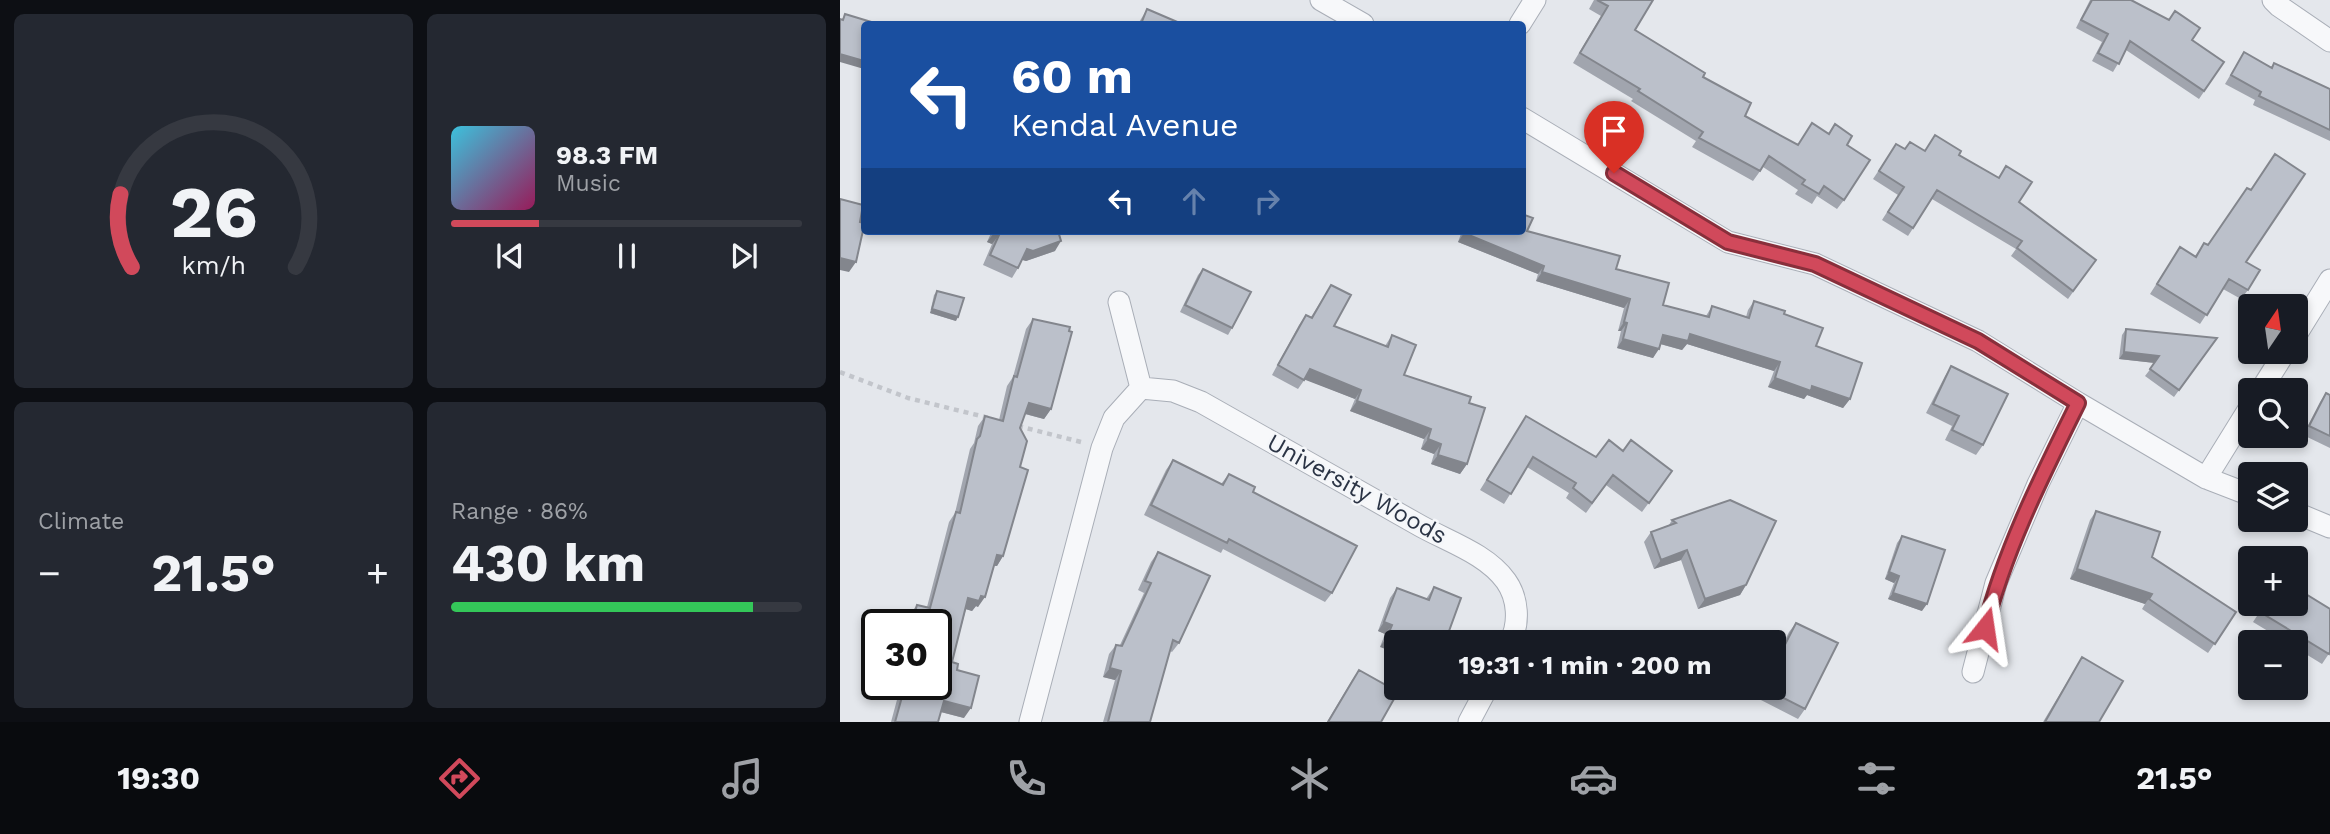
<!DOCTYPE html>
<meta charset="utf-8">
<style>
body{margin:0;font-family:"Work Sans",sans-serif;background:#242831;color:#f1f3f6;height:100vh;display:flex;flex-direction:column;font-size:26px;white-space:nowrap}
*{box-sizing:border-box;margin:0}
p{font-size:23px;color:#9ea1a6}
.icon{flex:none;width:38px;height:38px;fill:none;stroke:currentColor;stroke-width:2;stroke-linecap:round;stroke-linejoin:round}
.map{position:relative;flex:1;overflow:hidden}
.side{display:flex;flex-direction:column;gap:14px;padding:14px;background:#0d0f14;width:840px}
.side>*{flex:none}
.top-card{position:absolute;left:21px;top:21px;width:665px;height:214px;border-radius:7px;box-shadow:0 4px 10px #0003;background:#1a4fa0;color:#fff;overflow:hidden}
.needle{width:46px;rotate:13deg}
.tools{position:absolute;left:1398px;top:294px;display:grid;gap:14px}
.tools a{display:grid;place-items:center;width:70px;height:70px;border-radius:7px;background:#171b24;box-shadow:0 4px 10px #0003;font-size:35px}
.speed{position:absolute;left:21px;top:609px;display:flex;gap:14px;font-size:35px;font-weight:700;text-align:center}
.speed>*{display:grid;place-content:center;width:91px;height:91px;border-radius:50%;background:#171b24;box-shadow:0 4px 10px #0003;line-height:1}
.speed .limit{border:4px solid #111;border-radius:10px;background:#fff;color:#111}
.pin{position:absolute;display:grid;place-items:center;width:60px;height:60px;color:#fff;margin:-72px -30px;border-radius:50% 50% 50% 0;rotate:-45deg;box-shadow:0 0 7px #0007}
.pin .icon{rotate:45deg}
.me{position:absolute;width:77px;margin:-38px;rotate:15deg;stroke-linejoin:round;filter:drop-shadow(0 0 5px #0008)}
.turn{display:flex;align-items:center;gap:24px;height:147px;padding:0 35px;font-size:32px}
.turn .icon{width:91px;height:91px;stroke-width:2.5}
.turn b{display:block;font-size:49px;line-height:60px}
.lanes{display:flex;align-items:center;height:66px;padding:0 35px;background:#0003;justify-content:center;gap:35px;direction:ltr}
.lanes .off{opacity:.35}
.big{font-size:52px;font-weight:700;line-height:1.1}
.side .card{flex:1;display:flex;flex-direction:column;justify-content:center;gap:10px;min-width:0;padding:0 24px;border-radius:10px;background:#242831}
.side .dial{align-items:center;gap:0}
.dial svg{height:182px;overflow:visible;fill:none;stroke:#363941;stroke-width:7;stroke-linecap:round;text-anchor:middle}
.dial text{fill:#f1f3f6;stroke:none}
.song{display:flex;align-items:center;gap:21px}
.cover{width:84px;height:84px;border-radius:10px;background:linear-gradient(135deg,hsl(190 70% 55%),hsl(330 70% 35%))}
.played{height:7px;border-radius:4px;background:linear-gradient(90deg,#d1495b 25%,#363941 25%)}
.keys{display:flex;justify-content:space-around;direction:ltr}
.heat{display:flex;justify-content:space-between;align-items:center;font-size:38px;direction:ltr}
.charge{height:10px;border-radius:5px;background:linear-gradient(90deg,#34c759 86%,#363941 0)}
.side .tiles{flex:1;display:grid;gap:14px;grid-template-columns:repeat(2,1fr)}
.trip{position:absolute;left:544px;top:630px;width:402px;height:70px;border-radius:7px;background:#171b24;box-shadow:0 4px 10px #0003;font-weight:700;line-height:70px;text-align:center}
.tabs{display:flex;height:112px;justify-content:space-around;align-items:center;background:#090b0e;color:#9ea1a6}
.tabs .icon{width:49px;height:49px}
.tabs .active{color:#d1495b}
.tabs b{font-size:32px;color:#f1f3f6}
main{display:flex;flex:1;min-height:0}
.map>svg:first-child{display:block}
</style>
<main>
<section class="side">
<div class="tiles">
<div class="card dial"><svg viewBox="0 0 100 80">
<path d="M14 69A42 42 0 1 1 86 69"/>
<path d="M14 69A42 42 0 0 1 9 37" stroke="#d1495b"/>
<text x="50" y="56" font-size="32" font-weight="700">26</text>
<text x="50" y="72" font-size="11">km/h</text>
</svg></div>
<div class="card">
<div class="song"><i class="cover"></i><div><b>98.3 FM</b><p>Music</p></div></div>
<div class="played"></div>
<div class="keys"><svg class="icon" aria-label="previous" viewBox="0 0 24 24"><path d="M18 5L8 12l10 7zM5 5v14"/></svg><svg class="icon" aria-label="pause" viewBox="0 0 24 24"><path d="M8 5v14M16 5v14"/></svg><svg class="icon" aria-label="next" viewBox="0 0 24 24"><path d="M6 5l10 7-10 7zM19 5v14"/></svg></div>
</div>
<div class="card"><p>Climate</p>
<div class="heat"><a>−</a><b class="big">21.5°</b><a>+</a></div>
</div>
<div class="card"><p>Range · 86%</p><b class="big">430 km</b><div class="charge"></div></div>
</div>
</section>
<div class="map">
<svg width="1490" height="722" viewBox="0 0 1490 722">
<rect width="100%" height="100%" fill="#e4e7ec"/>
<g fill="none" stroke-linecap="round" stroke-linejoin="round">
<defs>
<path id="street" d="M481,0L523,24
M1433,0L1439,6L1490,41
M680,24L695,0
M682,118L888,242L975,264L1138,341L1238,403L1366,478L1410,495
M279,302L301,388
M1456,335L1490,280
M1421,390L1445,352
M1366,478L1410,407
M1456,513L1490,527
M1133,672L1156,583L1198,484L1238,403
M190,722L262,448L274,418L301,388L333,391L361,402C433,443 505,483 577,524C606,541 646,553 666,581C678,598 680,623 670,642
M629,722L647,688"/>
</defs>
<use href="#street" stroke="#a9aeb7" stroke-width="23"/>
<path stroke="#c2c5cb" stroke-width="4.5" stroke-dasharray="5 5" stroke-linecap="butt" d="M0,372L68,398L149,418
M178,426L241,442"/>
<use href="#street" stroke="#f7f8fa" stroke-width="21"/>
</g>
<path fill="#a1a5ae" d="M754,0H813L795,30L863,77L905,116L957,145L989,133L995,124L1007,145L1004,200L997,209L977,196L972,204L955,194L958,190L923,167L913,181L852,147L856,141L791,101L793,99L733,63L761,16L749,9Z
M1250,0H1291L1384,62L1359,99L1286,50L1273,72L1252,61L1262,42L1236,28Z
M307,9L342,24H298Z
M1404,52L1431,67L1434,63L1490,89V141L1413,105L1415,100L1385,84Z
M1065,149L1119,155L1158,178L1166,166L1179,202L1256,260L1228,299L1171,256L1176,249L1092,199L1068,236L1042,220L1058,195L1033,179L1051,152Z
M152,231H218L215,251L186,261L182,260L178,268L172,278L143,265L152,244L147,242Z
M622,231H687L776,269L823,305L866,316L872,306L906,317L908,310L914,301L944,314L976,346L1010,399L1003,408L967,395L964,399L928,387L934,371L847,344L842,350L820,344L813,358L777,348L781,331H778L784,308L696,281L698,274L618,242Z
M1364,243L1406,262L1408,290L1401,299L1383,289L1360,324L1310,294L1340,247L1355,256Z
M363,269L392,328L388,335L340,312L358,275Z
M491,285L494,326L545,346L552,335L564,375L629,403L627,464L620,474L591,464L594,454L581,449L584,439L510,411L515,399L465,379L458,389L432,375L459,325L466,315L471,317Z
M97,291L116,321L90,313L94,295Z
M193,319L211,409L204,419L185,414L180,428V467L163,556L157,566H154L138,607L136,606L132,611L126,609L112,662L117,670L124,718L101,712L98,722H51L58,696L53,694L56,684H96V625H67L70,614L77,605L87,607L109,522L115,513L130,449L134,443L138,426L145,416L159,420L167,386L173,377L186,329Z
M1286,329L1377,338L1334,397L1305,376L1315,363L1279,359L1282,335Z
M1111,366L1143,445L1136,455L1105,440L1112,426L1086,413L1105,376Z
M1486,393L1490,395V448L1463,435L1480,402Z
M686,416L756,457L783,451L832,471L802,512L766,485L746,513L726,498L729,493L687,467L664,504L640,490Z
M333,460L381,484L389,474L413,492L492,593L485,602L383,549L381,553L304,515L326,470Z
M1256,511L1312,557L1396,612L1368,653L1302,609L1305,604L1230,579L1250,520Z
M832,520L906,585L900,595L858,609L841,560L814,569L804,542L811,532L829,525Z
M1062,536L1082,611L1048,599L1054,583L1045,579L1057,543Z
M318,552L339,643L332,652L330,651L310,722H263L275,680L263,677L269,654L276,645H280L304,593L298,590L311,562Z
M594,587L621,598L540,647L545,634L538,631L550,598L557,588L586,599Z
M1425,604H1456L1490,652L1482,664L1456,648V642H1446L1413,622Z
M956,623L965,709L958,719L917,698L922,688H934V662L949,632Z
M1242,657L1259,722H1203Z
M519,670L541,722H487L512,680Z"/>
<path fill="#83868d" d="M0,54L24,61V69L0,62Z
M154,233L159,235L152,244L147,242Z
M624,233L704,266L698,274L618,242Z
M221,241L215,251L186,261L180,259L187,249Z
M0,258L16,262L9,272L0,270Z
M702,272L790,299L784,308L696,281Z
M92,309L118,317L116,321L90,313Z
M784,322L787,323L781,331H778Z
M850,334L940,362L934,371L847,344L842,350L817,343L823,335Z
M783,339L819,349L813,358L777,348Z
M1284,352L1319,356L1315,363L1279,359Z
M470,369L521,390L515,399L463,379Z
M935,378L972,386L1010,399L1003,408L967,395L964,399L928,387Z
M517,401L591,429L584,439L510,411Z
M189,403L211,409L204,419L182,413Z
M588,439L601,444L594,454L581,449Z
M598,455L627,464L620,474L591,464Z
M847,550L841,560L814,569L821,560Z
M157,555L163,556L157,566L150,565Z
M1237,569L1312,594L1305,604L1230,579Z
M1049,572L1059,576L1054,583L1045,579Z
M906,585L900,595L858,609L865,599Z
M1053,593L1087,604L1082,611L1048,599Z
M141,596L145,597L138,607L136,606L132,611L122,608L128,598Z
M544,622L552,625L545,634L538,631Z
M547,637L560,642H556V653L540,647Z
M270,668L281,671L275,680L263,677Z
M60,685L65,686L58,696L53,694Z
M814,688H840L838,691Z
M104,701L131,708L124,718L97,711Z"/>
<path fill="#bbc0ca" stroke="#83868d" stroke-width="2" d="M757,0H813L795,30L865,73L863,77L911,103L905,116L958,145L972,123L989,134L995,124L1012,136L1007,145L1030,160L1004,200L984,186L979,194L962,184L965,180L929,156L920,171L859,138L863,132L798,91L800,89L740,53L768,6Z
M1252,0H1291L1329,20L1335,11L1360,28L1352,40L1384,62L1364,91L1290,41L1279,64L1258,53L1268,34L1241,20Z
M307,9L342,24H301Z
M5,14L38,24H24V61L0,54V56V19L3,20Z
M1404,52L1432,68L1434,63L1490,89V130L1419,96L1421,92L1391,75Z
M1095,135L1121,151L1119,155L1159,178L1166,166L1192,182L1179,202L1256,260L1233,291L1177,248L1182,241L1097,190L1073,228L1048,212L1064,187L1039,171L1056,144L1065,149L1070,142L1085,151Z
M1435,154L1465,174L1406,262L1420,270L1408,290L1389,279L1367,315L1317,284L1340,247L1356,257L1364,243L1368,245L1407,188L1411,190Z
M0,199L23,205L20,222L24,223V226L16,262L0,258Z
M682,214L693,218L687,231L780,256L776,269L829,283L823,305L869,317L872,306L909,318L914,301L945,311L944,314L983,328L976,346L1022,363L1010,399L972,386L971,391L935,378L940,362L850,334L848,341L823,335L819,349L783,339L787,323L784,322L790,299L702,272L704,266L624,233L625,231H682Z
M155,231H218L221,241L193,251L187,249L178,268L150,255L159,235L154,233Z
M363,269L411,292L392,328L345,305Z
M491,285L511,295L494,326L548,347L552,335L576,345L564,375L631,397L629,403L645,408L627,464L598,455L601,444L588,439L591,429L517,401L521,390L470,369L464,380L438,365L466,315L472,318Z
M97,291L124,298L118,317L92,309Z
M193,319L230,327L229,331L232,332L211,409L189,403L180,428L187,441L180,467L188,470L163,556L157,555L145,597L141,596L139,601L128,598L112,662L118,664L117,670L139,676L131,708L104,701L98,722H55L65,686L60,684H96V625H71L77,605L90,608L116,512L120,513L137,439L140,436L145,416L163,421L174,376L177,377Z
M1286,329L1377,338L1339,390L1310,369L1319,356L1284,352Z
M1111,366L1168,394L1143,445L1112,430L1119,416L1093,404Z
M1486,393L1490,395V436L1469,426Z
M686,416L756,457L769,440L783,451L791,440L832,471L809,503L773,475L752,503L733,488L736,483L693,457L671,494L647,480Z
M333,460L383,485L389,474L415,487L413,492L517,546L492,593L389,539L387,543L311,505Z
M890,500L936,521L906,585L865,599L847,550L821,560L811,532L836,523L832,520Z
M1256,511L1320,532L1312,557L1396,612L1375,644L1309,599L1312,594L1237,569Z
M1062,536L1105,550L1087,604L1053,593L1059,576L1049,572Z
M318,552L370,576L339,643L333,640L310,722H268L281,671L270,668L276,645L282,646L311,583L305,581Z
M594,587L621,598L605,642H560L547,637L552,625L544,622L557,588L589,600Z
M1456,588L1490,609V652L1489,654L1420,612L1425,604H1456Z
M956,623L998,643L965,709L924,688H934V666Z
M794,636L846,642H793Z
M1242,657L1283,681L1259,722H1205Z
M519,670L558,692L541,722H488Z"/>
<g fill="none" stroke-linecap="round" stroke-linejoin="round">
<defs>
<path id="route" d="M774,173L888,242L975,264L1138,341L1238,403C1202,476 1165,549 1145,628"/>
</defs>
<use href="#route" stroke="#882f3b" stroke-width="18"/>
<use href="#route" stroke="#d1495b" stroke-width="12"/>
</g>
<g text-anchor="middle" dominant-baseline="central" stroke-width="5" stroke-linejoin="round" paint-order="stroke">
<g font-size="24" fill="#2b3445" stroke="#f4f6f9">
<text transform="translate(517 489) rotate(29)">University Woods</text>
</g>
</g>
</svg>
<div class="tools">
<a><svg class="needle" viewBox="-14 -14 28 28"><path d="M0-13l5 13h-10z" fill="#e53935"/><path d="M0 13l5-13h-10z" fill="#9ea1a6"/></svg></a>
<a><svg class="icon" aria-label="search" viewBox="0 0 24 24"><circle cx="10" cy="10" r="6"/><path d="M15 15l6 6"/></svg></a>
<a><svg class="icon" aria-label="layers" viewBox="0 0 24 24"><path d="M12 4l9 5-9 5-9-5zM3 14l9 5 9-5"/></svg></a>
<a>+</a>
<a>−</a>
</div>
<div class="speed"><div class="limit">30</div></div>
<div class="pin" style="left:774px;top:173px;background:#d93025"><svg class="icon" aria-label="arrive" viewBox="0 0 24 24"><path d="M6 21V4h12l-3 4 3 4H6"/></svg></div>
<svg class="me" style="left:1145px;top:628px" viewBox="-20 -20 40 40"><path d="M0-17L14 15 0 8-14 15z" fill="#d1495b" stroke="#fff" stroke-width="4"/></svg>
<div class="trip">19:31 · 1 min · 200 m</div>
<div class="top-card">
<div class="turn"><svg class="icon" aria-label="left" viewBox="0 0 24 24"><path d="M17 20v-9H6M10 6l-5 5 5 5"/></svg><div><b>60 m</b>Kendal Avenue</div></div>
<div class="lanes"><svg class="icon" aria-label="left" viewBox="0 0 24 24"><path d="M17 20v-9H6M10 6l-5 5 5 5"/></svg><svg class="icon off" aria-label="ahead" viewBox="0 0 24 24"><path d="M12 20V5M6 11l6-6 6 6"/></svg><svg class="icon off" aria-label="right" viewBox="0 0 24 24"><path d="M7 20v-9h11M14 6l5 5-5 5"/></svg></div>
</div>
</div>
</main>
<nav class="tabs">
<b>19:30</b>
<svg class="icon active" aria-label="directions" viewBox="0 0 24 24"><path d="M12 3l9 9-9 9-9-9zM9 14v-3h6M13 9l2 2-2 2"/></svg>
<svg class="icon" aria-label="music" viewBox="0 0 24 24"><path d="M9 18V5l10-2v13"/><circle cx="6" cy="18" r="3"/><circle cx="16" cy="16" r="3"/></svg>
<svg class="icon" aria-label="phone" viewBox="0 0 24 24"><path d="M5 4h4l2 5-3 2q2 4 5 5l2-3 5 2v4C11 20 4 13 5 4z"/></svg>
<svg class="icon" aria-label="climate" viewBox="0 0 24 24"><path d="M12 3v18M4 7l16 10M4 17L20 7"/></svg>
<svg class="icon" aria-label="car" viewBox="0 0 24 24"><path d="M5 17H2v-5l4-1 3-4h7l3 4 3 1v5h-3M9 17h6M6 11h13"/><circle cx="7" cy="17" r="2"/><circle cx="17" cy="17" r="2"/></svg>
<svg class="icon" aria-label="filters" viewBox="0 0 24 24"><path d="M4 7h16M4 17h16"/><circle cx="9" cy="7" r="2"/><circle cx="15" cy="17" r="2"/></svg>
<b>21.5°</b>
</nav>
